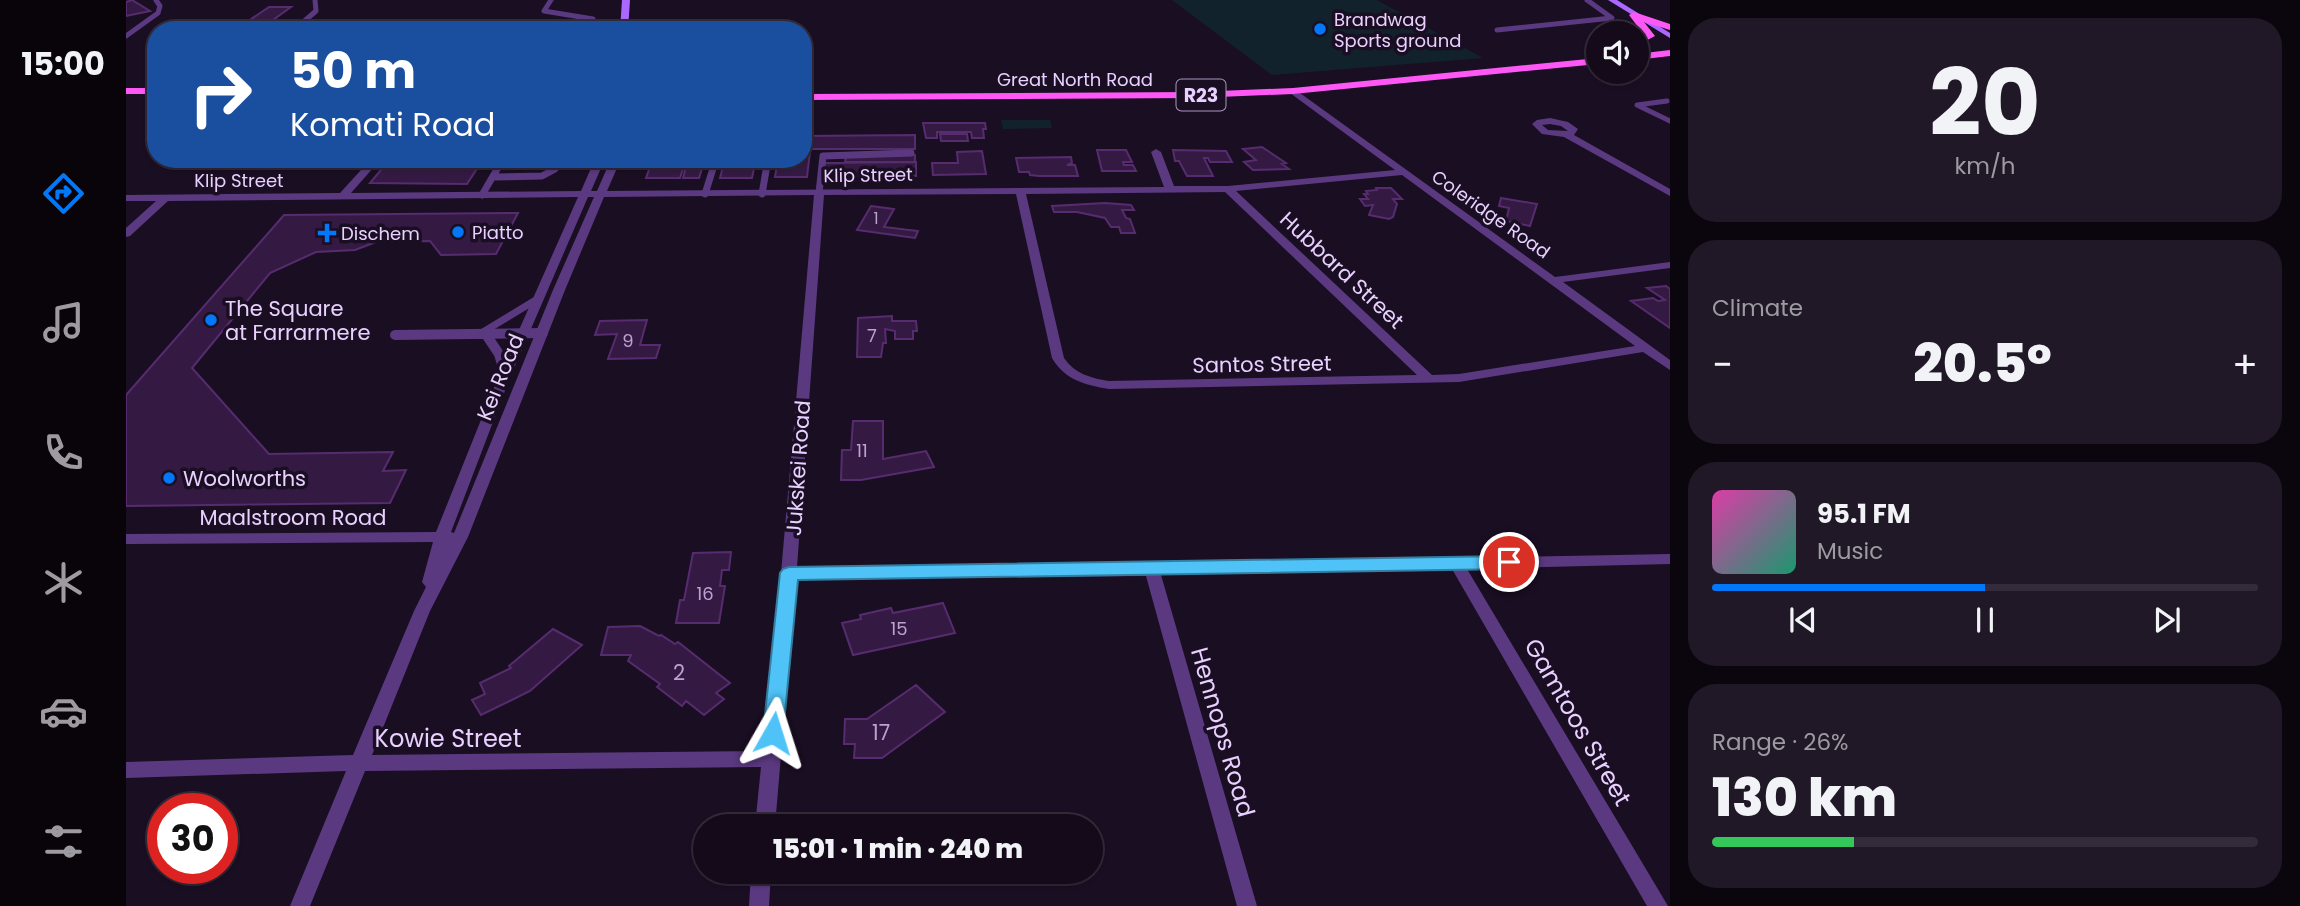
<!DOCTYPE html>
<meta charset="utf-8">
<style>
body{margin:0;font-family:Poppins,sans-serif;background:#211827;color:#f1f3f6;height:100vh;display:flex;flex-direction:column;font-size:26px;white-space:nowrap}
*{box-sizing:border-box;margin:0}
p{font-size:23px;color:#9d9aa2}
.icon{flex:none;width:38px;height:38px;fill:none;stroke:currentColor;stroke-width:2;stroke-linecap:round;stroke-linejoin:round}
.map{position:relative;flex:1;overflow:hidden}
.side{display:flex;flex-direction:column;gap:18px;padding:18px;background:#0b060e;width:630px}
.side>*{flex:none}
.hud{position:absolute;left:21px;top:21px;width:665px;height:147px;border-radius:28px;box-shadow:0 2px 5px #0004,0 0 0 2px #332b39;background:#1a4fa0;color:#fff;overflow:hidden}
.fabs{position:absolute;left:1460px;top:21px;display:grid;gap:14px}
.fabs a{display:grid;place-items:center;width:63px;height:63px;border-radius:50%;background:#140a1a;box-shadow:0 2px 5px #0004,0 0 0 2px #332b39;font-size:35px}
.speed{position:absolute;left:21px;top:793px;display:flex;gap:14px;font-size:35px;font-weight:700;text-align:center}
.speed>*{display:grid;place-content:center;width:91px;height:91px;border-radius:50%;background:#140a1a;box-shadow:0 2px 5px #0004,0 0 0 2px #332b39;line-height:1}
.speed .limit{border:10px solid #d22;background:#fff;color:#111}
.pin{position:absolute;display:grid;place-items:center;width:60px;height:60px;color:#fff;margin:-30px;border:4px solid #fff;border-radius:50%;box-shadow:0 2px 7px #0007}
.me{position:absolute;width:77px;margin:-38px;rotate:6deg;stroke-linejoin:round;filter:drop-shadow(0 0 5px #0008)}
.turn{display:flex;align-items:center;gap:24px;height:147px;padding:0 28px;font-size:32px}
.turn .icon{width:91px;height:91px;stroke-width:2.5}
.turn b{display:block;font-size:49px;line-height:60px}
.big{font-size:52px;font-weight:800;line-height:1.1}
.side .card{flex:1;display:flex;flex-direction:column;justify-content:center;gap:10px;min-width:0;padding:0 24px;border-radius:28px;background:#211827}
.side .dial{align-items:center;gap:0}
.dial b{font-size:91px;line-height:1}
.song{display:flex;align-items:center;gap:21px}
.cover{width:84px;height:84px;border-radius:10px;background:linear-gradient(135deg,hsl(320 70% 55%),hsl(160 70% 35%))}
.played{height:7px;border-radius:4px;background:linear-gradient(90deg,#0277f8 50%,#332b39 50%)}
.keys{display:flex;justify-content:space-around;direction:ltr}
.heat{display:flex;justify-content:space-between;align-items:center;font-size:38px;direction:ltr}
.charge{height:10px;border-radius:5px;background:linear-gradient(90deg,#34c759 26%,#332b39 0)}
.trip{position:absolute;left:567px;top:814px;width:410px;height:70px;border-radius:35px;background:#140a1a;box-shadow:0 2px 5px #0004,0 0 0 2px #332b39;font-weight:800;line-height:70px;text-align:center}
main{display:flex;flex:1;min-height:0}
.menu{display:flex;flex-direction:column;width:126px;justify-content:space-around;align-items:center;background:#08040a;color:#9d9aa2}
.menu .icon{width:49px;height:49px}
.menu .on{color:#0277f8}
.menu b{font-size:32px;color:#f1f3f6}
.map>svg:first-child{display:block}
</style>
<main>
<nav class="menu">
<b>15:00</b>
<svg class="icon on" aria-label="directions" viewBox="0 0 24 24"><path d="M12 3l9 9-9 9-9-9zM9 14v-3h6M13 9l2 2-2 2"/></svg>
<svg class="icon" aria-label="music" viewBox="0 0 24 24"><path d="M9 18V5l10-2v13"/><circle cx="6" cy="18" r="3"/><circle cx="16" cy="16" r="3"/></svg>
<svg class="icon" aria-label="phone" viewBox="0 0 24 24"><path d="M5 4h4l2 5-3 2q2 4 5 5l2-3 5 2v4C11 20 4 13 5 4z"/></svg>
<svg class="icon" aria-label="climate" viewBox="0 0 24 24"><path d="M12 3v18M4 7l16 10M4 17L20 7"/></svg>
<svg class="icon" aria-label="car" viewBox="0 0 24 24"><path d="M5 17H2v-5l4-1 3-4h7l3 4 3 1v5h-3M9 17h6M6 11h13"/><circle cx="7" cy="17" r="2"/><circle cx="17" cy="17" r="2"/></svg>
<svg class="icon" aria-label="filters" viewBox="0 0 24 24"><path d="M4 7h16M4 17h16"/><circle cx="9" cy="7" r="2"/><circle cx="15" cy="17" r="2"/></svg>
</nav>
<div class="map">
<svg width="1544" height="906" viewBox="0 0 1544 906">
<rect width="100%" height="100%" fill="#1a0e23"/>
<path fill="#11222c" d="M1046,0H1251L1357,58L1146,75Z
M875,120H924L926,128L877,129Z"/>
<path fill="#341a43" stroke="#562c6f" stroke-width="2" d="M6,0L24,11L0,16V2Z
M143,7H165L133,30H89L112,28Z
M797,123H859L860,129H857L858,138H846L845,132H811V138H800Z
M814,134H841L842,141H815Z
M789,135V149H677V136Z
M1136,147L1160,163L1156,164L1163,169L1127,170L1118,162L1130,160L1117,149Z
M971,150H1000L1006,162H997L998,165H1007L1010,171H976Z
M1047,150L1100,151L1106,162H1084L1082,158H1078L1087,176H1061L1053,161H1049Z
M856,151L860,174L807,175L806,163H832L831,152Z
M677,152H684L681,177H649L652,159H677Z
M789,155V162H719L720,156Z
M945,157L946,163L941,165H949L952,176H913L904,175L903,172H893L890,158Z
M264,159H310L300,164H354L341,184L244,183Z
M527,159H560L554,178H520Z
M562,159H579L573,178H557Z
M599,159H630L626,178H594Z
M790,162V176L695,177L697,163Z
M1250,188H1265L1276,199H1267L1271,204L1267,217L1263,219L1243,215L1247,205L1239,206L1234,199H1242L1238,194H1242L1240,191L1251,190Z
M1375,198L1411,204L1404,226L1380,221L1383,208L1373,206Z
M979,203L1005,205L1008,210H996L1000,218L1004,219L1009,233H995L993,227H985L979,218L951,212H928L926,206Z
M745,206L768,209L758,227L792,231L789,238L731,230Z
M392,213L370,254L315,255L304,241L250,242L229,250L190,252L144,273L66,368L143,454L267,452L257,471L280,470L264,503L0,506V395L158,215Z
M1540,286L1544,289V328L1505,301L1527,298L1532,301L1539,300L1521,288Z
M766,316V321H790L791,331H787V339H769V331L759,329L760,343H757L755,357H731L732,318Z
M521,320L514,345H534L530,358L482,359L491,334L469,335L474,321Z
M727,421H757V459L800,451L808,467L735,480H715L716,450H725Z
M605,552L603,570H596L594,586H599L593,623H550L554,600H558L567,553Z
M817,603L829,633L727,655L716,623L735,619L734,615L765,608L767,613Z
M514,626L533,636L535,635L549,644L552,642L604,683L590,693L598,699L578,715L560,701L556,706L531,687L534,684L502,661L505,655H475L482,627Z
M427,629L456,645L404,691L355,715L346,700L359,694L354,683L385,668L383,666Z
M790,685L819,712L756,758H728L729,744H718L719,719H741Z"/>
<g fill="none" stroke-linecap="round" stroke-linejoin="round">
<path stroke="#5b3981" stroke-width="5" d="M425,0L418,11L467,19
M168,30L190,11L189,0
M1371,30L1486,18L1461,0
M0,36L32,13L34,6L30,0
M1541,101L1511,105L1544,121"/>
<path stroke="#5b3981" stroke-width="7" d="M367,177L416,176L429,169L428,159
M693,193L697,156L785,153
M579,194L590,159
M636,194L642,159
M356,195L377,159
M357,332L413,298"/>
<path stroke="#5b3981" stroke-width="10" d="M359,333L373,354L379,375
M269,335L417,333"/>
<path fill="#5b3981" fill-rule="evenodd" d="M1167,88L1429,277L1544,262V268L1437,282L1544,360V370L1517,352L1333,382L983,389C959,385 939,380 926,358L890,194L698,195L671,567L1026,564L1544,554V564L1341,569L1542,906H1521L1326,569L1035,575L1131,906H1111L1020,576L670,579L649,826H629L635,767L239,771L184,906H164L220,771L0,778V762L227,755L288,611L300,587L296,582L307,542L0,544V534L310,532L373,375L452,197L42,201L4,236L0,237V228L30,201H0V195L214,193L245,159H255L225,193L455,191L469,159H479L465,191H471L485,159H495L481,191L1038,187L1025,152L1030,149L1035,152L1048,186H1102L1269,170L1164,93L1163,91ZM1276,175L1509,346L1333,374L1306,375L1110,191ZM1099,192L1291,375L983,381C965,378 949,374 938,358L900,194ZM688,195L655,573L637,751L246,755L304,611L342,537L439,290L478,197ZM462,197H468L427,290L328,533L325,532L385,375Z
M1424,118L1442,122L1452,129L1448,135L1544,189V196L1438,137L1416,134L1406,124L1411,120ZM1424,124L1435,126L1442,131L1422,130L1416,125Z
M625,872H645L643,906H623Z"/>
<path fill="#ab68fe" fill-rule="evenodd" d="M496,0H504L502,30H494Z
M1482,0H1491L1544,33V38Z"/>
<path fill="#fd58f5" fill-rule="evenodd" d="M1508,12L1544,24V30L1518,22L1529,36L1510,46V39L1518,35L1503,15Z
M1544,50V56L1510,60V54Z
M1472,58V64L1167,94L1069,98L677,100V94L1069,92L1167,88Z
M0,88H30V94H0Z"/>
</g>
<path fill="#4fc3f7" stroke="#337fa1" stroke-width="2" d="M1383,556L1390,558L1392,562L1390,567L1383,569L672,580L657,733L654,739L647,741L640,739L637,733L654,573L657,569L663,567Z"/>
<g fill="#0277f8" stroke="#1a0e23" stroke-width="2.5">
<circle cx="1194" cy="29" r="7"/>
<circle cx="332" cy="232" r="7"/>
<path d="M197.5 222.5h7v7h7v7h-7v7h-7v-7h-7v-7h7z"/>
<circle cx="85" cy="320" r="7"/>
<circle cx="43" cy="478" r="7"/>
</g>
<g text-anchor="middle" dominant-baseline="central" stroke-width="7" stroke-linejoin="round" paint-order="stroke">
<g font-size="16" fill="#bca2d0">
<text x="750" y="218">1</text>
</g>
<g font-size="18" fill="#e9d0ff" stroke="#1a0e23" text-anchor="start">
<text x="1208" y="19">Brandwag<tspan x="1208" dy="21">Sports ground</tspan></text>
<text x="346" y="232">Piatto</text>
<text x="215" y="233">Dischem</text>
</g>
<g font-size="18" fill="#e9d0ff" stroke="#1a0e23">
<text x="949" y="79">Great North Road</text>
<text transform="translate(742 175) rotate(-1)">Klip Street</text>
<text x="113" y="180">Klip Street</text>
<text transform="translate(1365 214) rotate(35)">Coleridge Road</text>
</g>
<g font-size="18" fill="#bca2d0">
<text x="746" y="335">7</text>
<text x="502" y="340">9</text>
<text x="736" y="450">11</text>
<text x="579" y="593">16</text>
<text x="773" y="628">15</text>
</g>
<rect fill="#1a0e23" stroke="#ab96bd" stroke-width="2" x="1050.5" y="79.5" width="49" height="31" rx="5"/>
<g font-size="19" font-weight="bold" fill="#e9d0ff">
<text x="1075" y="95">R23</text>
</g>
<g font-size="21" fill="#e9d0ff" stroke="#1a0e23">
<text transform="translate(1216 270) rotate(43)">Hubbard Street</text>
<text transform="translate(1136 364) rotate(-1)">Santos Street</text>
<text transform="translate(374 377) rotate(-68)">Kei Road</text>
<text transform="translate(672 468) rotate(-86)">Jukskei Road</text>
<text x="167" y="517">Maalstroom Road</text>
</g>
<g font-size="21" fill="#e9d0ff" stroke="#1a0e23" text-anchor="start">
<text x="99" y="308">The Square<tspan x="99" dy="24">at Farrarmere</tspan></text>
<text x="57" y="478">Woolworths</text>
</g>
<g font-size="21" fill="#bca2d0">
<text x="553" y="672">2</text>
<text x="755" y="732">17</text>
</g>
<g font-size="24" fill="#e9d0ff" stroke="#1a0e23">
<text transform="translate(1452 722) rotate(60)">Gamtoos Street</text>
<text transform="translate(1097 732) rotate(74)">Hennops Road</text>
<text x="322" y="738">Kowie Street</text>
</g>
</g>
</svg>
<div class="fabs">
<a><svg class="icon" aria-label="sound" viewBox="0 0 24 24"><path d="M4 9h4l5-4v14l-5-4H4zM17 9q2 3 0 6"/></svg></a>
</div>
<div class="speed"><div class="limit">30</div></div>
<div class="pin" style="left:1383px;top:562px;background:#d93025"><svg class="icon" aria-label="arrive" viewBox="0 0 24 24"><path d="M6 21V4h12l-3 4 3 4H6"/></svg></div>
<svg class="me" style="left:647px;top:733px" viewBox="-20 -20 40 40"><path d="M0-17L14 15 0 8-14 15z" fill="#4fc3f7" stroke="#fff" stroke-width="4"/></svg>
<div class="trip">15:01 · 1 min · 240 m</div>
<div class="hud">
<div class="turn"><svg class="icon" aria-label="right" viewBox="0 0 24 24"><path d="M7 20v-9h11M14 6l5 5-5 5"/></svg><div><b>50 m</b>Komati Road</div></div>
</div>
</div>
<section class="side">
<div class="card dial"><b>20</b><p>km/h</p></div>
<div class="card"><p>Climate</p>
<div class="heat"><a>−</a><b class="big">20.5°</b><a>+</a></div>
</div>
<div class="card">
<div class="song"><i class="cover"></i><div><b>95.1 FM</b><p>Music</p></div></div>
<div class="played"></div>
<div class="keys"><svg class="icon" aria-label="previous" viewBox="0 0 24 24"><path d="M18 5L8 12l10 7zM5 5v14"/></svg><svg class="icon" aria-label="pause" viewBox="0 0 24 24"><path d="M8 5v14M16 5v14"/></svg><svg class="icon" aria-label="next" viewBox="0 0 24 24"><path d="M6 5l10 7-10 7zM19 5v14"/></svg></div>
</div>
<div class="card"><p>Range · 26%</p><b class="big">130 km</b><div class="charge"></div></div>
</section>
</main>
